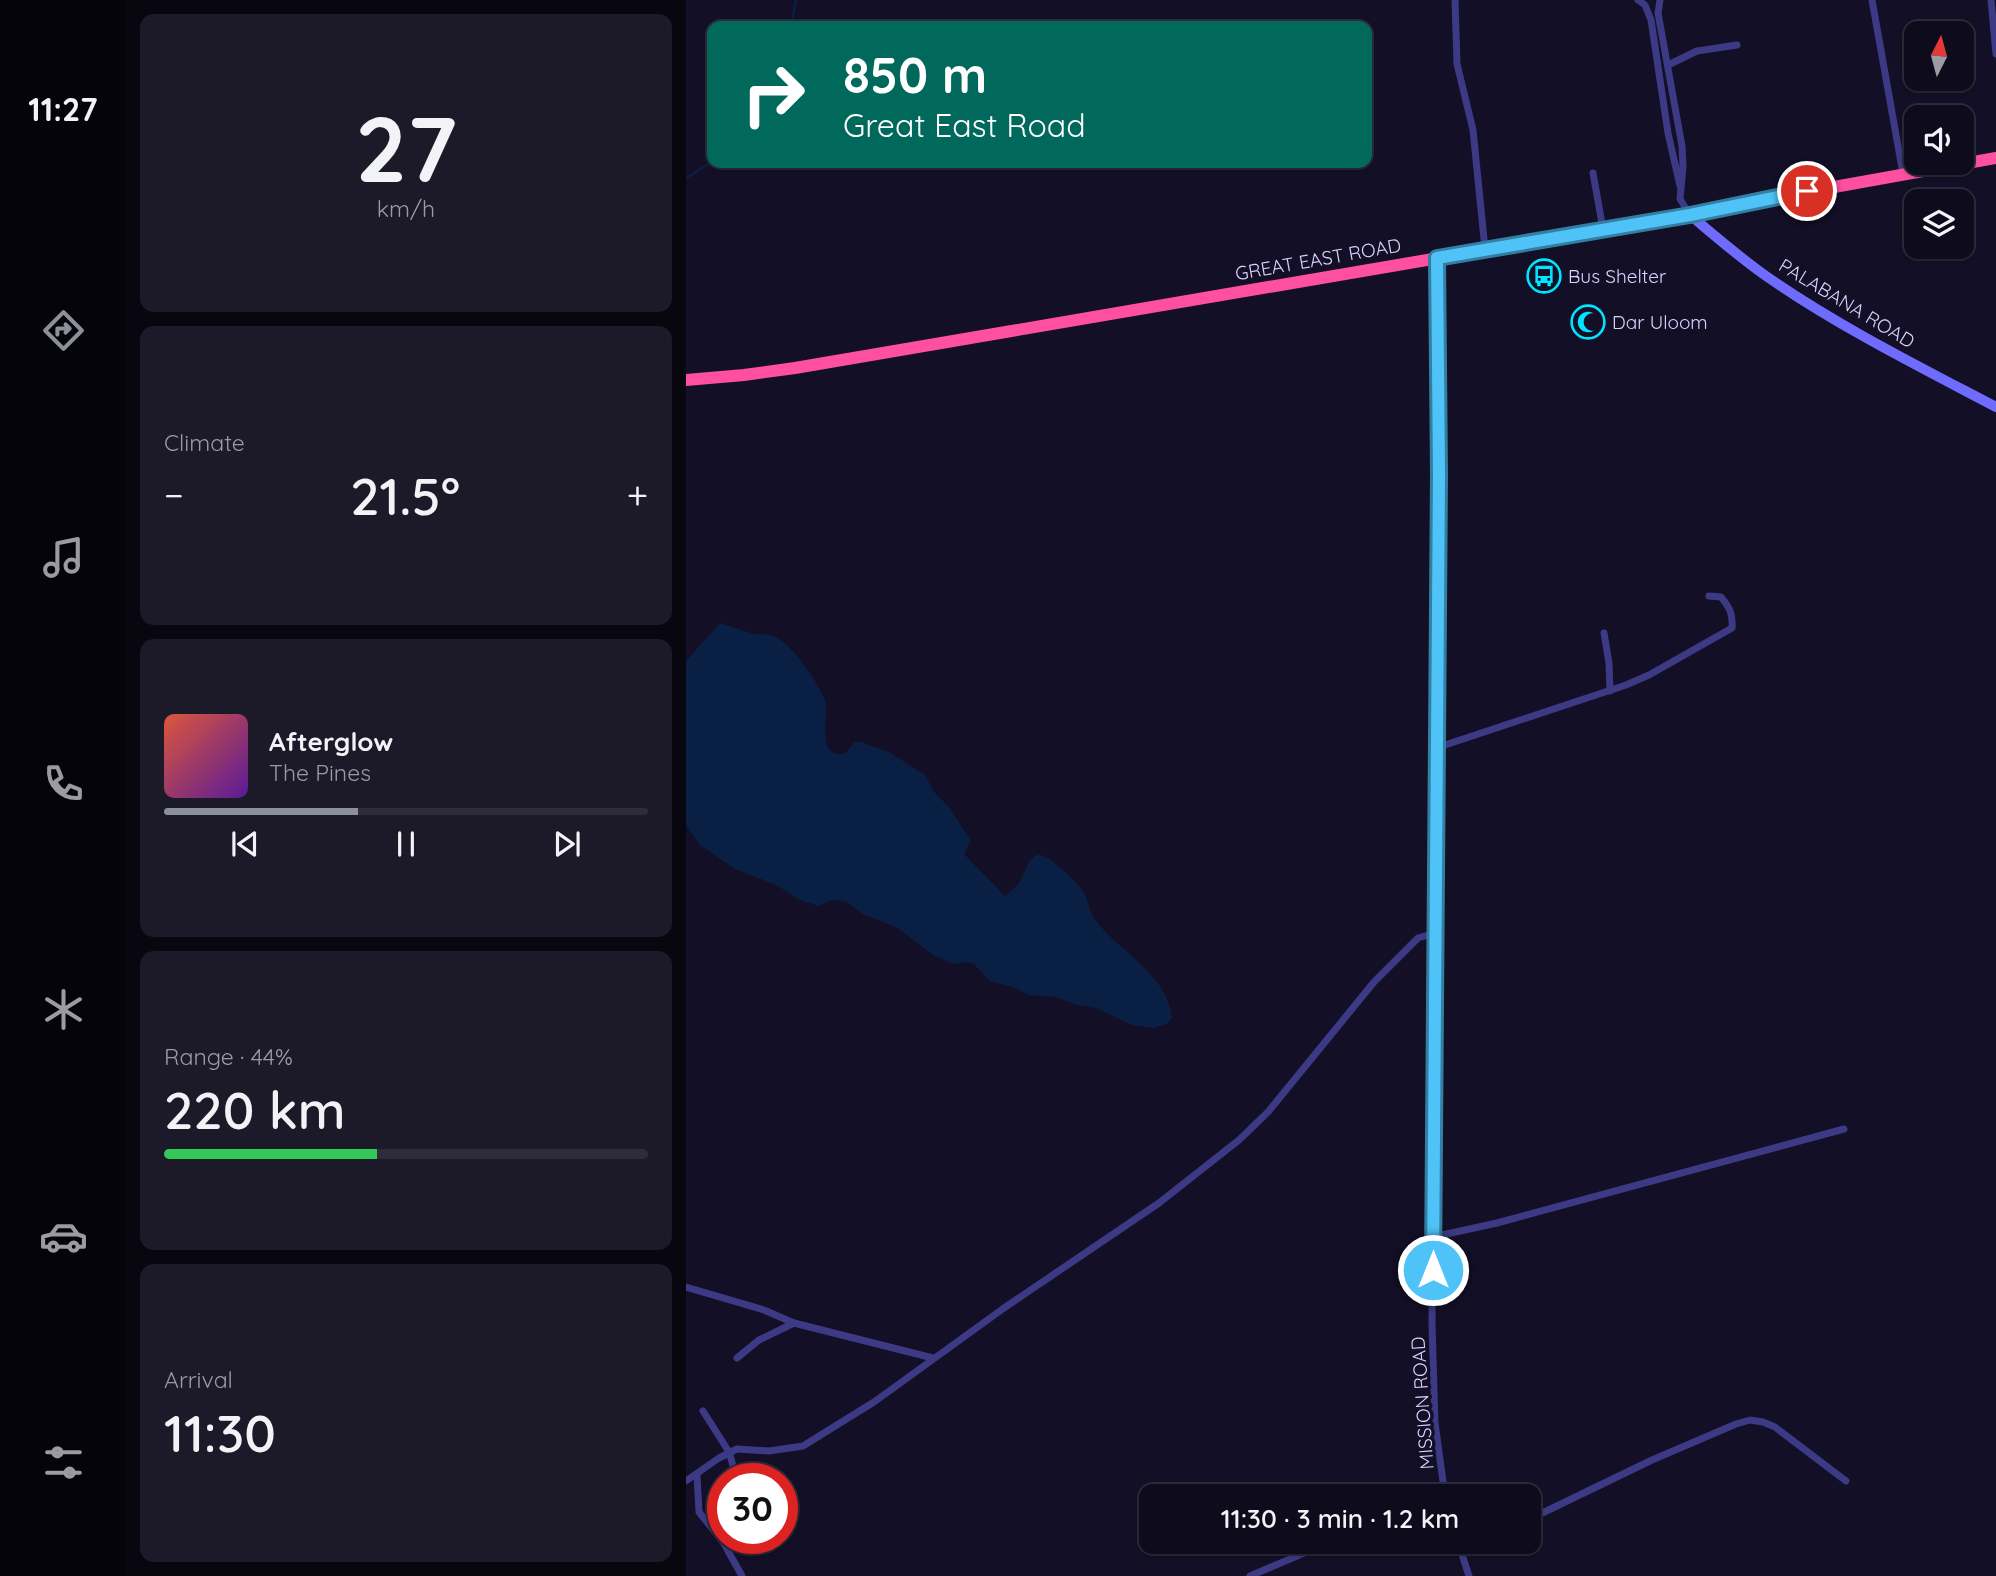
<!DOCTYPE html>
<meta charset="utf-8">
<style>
body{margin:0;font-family:Quicksand,sans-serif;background:#1c1929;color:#f1f3f6;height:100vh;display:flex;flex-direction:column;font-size:26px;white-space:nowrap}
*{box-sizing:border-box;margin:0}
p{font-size:23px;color:#9b9ba3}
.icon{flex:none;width:38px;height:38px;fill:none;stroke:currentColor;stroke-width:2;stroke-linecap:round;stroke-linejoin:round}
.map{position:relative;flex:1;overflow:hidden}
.details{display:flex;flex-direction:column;gap:14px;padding:14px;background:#08060f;width:560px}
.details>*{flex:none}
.guide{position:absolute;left:21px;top:21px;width:665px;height:147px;border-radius:14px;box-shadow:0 2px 5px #0004,0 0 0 2px #2e2b3b;background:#00695c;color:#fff;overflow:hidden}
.needle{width:46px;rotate:6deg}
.buttons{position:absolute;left:1218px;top:21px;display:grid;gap:14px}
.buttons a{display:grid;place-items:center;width:70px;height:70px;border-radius:14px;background:#0e0b1c;box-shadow:0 2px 5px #0004,0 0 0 2px #2e2b3b;font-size:35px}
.speed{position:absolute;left:21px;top:1463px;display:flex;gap:14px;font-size:35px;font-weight:700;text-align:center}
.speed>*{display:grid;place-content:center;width:91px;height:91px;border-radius:50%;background:#0e0b1c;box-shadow:0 2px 5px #0004,0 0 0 2px #2e2b3b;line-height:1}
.speed .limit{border:10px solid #d22;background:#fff;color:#111}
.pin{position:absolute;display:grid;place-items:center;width:60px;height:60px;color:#fff;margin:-30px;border:4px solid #fff;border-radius:50%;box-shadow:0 2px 7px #0007}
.me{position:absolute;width:77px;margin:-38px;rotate:0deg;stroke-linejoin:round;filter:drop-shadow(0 0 5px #0008)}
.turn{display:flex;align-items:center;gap:24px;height:147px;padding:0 21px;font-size:32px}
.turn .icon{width:91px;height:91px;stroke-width:2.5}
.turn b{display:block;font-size:49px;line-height:60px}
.big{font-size:52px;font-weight:600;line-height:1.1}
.details .card{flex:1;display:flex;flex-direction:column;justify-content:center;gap:10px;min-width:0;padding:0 24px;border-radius:14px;background:#1c1929}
.details .dial{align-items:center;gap:0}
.dial b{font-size:91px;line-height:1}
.song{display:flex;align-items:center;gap:21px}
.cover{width:84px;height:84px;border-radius:10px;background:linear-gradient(135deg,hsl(10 70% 55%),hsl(270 70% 35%))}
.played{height:7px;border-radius:4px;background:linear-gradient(90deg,#8c9099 40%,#2e2b3b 40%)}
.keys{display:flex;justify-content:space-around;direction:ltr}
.heat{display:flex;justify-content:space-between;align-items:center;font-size:38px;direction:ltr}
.charge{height:10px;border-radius:5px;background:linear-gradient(90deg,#34c759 44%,#2e2b3b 0)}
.trip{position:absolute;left:453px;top:1484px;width:402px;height:70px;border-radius:14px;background:#0e0b1c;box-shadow:0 2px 5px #0004,0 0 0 2px #2e2b3b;font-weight:600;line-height:70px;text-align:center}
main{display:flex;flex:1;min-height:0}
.menu{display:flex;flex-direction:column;width:126px;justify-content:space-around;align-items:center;background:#06040b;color:#9b9ba3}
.menu .icon{width:49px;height:49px}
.menu .on{color:#8c9099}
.menu b{font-size:32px;color:#f1f3f6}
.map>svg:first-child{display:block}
</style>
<main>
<nav class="menu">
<b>11:27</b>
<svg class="icon on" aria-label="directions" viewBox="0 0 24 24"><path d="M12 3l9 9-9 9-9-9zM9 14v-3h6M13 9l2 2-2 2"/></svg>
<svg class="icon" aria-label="music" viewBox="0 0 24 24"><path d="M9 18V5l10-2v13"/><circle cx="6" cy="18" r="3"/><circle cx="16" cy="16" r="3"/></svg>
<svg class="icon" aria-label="phone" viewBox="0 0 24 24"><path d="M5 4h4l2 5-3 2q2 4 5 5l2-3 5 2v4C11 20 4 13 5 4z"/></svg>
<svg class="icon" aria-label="climate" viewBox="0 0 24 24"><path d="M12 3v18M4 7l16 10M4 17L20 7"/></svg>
<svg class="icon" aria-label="car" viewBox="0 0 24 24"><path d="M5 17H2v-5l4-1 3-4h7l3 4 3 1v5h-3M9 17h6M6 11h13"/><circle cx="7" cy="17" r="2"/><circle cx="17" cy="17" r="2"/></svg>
<svg class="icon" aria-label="filters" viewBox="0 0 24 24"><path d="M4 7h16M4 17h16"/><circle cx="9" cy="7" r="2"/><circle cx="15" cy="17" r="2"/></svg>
</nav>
<section class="details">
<div class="card dial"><b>27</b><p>km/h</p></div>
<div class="card"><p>Climate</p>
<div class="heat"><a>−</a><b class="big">21.5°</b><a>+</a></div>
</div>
<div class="card">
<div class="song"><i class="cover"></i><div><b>Afterglow</b><p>The Pines</p></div></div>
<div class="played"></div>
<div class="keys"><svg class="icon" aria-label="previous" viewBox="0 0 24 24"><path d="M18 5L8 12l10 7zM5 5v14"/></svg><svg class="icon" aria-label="pause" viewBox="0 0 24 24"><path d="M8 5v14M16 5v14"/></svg><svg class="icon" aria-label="next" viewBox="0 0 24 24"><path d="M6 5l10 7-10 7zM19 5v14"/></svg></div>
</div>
<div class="card"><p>Range · 44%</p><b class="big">220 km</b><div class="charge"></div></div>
<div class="card"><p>Arrival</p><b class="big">11:30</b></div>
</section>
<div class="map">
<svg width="1310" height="1576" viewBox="0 0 1310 1576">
<rect width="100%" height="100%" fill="#130f26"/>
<path fill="#0a1f44" d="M34,623C44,626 54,630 65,633C72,635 80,633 87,636C104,641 131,681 138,698C145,712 127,761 160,753L168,742H175L203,752L239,775L248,792L263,807L285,841L278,854L319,896C324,892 330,887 334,881C339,873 342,857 352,855C362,853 392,883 397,891C403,901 403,913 410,921C433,951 483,976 486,1018L481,1024L467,1028L446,1025L410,1008L390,1005L370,997L342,995L330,988L304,981L288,964L281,962L267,964L247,955L212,928L177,914L159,901L146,900L133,906L114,900L90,885L49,869L14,845L0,825V661Z"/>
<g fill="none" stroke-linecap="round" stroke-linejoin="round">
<path stroke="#0a1f44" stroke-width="2.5" d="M105,26L110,0
M0,178L26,162"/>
<path stroke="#3d3a85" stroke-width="7" d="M769,0L771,64L787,130L799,249
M952,0L959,5L965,20L982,133L994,186
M974,0L972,13L996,146L997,167L994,199L1004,215
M1186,0L1217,174
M1305,0L1310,54
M982,65L1011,51L1051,45
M907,173L917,229
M751,258L753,475L746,1324L749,1423L759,1496
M918,633L923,663L924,691
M750,748L940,685L963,675L1046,628C1047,614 1044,608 1035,597L1023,596
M747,1237L811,1223L1158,1129
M0,1287L78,1310L108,1323L247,1358
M51,1358L73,1340L108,1323
M17,1411L43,1452L51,1479
M11,1475L13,1512L37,1542L56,1576
M0,1481L33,1458L51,1449L83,1451L117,1446L188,1402L318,1308L473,1203L553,1140L582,1112L688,982L732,938L749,933
M747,1496L758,1491
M844,1519L966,1460L1050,1424L1064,1420L1077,1422L1089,1427L1160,1481
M772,1542L783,1576
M774,1548L789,1542
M564,1576L644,1542"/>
<path stroke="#6f6bff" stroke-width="10" d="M1004,215C1029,236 1053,257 1080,276C1152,326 1232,366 1310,407"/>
<path stroke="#ff4fa3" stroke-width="12" d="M0,380L58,375L109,368L1004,215L1098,196L1310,158"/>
</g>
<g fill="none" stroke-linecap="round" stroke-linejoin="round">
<defs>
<path id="route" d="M747,1270L753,475L751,258L1004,215L1121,191"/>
</defs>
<use href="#route" stroke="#337fa1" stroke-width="18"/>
<use href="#route" stroke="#4fc3f7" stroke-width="12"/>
</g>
<defs>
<symbol id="bus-ring" viewBox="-11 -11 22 22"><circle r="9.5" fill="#130f26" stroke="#00e5ff" stroke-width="1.5"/><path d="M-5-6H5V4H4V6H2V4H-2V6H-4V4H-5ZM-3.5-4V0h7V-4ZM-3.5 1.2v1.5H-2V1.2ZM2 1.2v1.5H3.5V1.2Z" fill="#00e5ff"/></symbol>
<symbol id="mosque-ring" viewBox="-11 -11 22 22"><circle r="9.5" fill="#130f26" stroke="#00e5ff" stroke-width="1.5"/><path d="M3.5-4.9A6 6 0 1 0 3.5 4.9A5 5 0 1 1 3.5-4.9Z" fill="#00e5ff"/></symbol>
</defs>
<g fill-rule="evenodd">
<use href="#bus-ring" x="839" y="257" width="38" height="38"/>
<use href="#mosque-ring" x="883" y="303" width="38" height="38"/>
</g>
<g text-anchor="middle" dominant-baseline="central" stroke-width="7" stroke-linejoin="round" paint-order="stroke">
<g font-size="19" fill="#d9d4ff" stroke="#130f26">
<text transform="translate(632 259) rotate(-10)">GREAT EAST ROAD</text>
<text transform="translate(1161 303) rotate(31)">PALABANA ROAD</text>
<text transform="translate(736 1403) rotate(-94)">MISSION ROAD</text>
</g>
<g font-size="19" fill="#d9d4ff" stroke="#130f26" text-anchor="start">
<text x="882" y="276">Bus Shelter</text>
<text x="926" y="322">Dar Uloom</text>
</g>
</g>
</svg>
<div class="buttons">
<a><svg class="needle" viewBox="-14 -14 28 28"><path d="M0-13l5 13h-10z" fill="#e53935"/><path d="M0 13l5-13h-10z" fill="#9b9ba3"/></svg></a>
<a><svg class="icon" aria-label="sound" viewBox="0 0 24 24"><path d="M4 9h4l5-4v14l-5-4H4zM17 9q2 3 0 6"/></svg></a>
<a><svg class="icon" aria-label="layers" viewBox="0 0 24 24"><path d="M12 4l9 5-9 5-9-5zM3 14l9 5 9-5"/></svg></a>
</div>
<div class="speed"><div class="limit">30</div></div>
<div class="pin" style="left:1121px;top:191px;background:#d93025"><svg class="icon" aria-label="arrive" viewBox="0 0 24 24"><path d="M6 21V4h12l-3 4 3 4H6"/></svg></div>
<svg class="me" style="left:747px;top:1270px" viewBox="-20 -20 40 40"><circle r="17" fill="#4fc3f7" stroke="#fff" stroke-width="3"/><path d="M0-11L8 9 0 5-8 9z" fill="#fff"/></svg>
<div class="trip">11:30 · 3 min · 1.2 km</div>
<div class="guide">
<div class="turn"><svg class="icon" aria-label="right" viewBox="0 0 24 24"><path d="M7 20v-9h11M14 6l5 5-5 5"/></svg><div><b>850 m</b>Great East Road</div></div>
</div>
</div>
</main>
